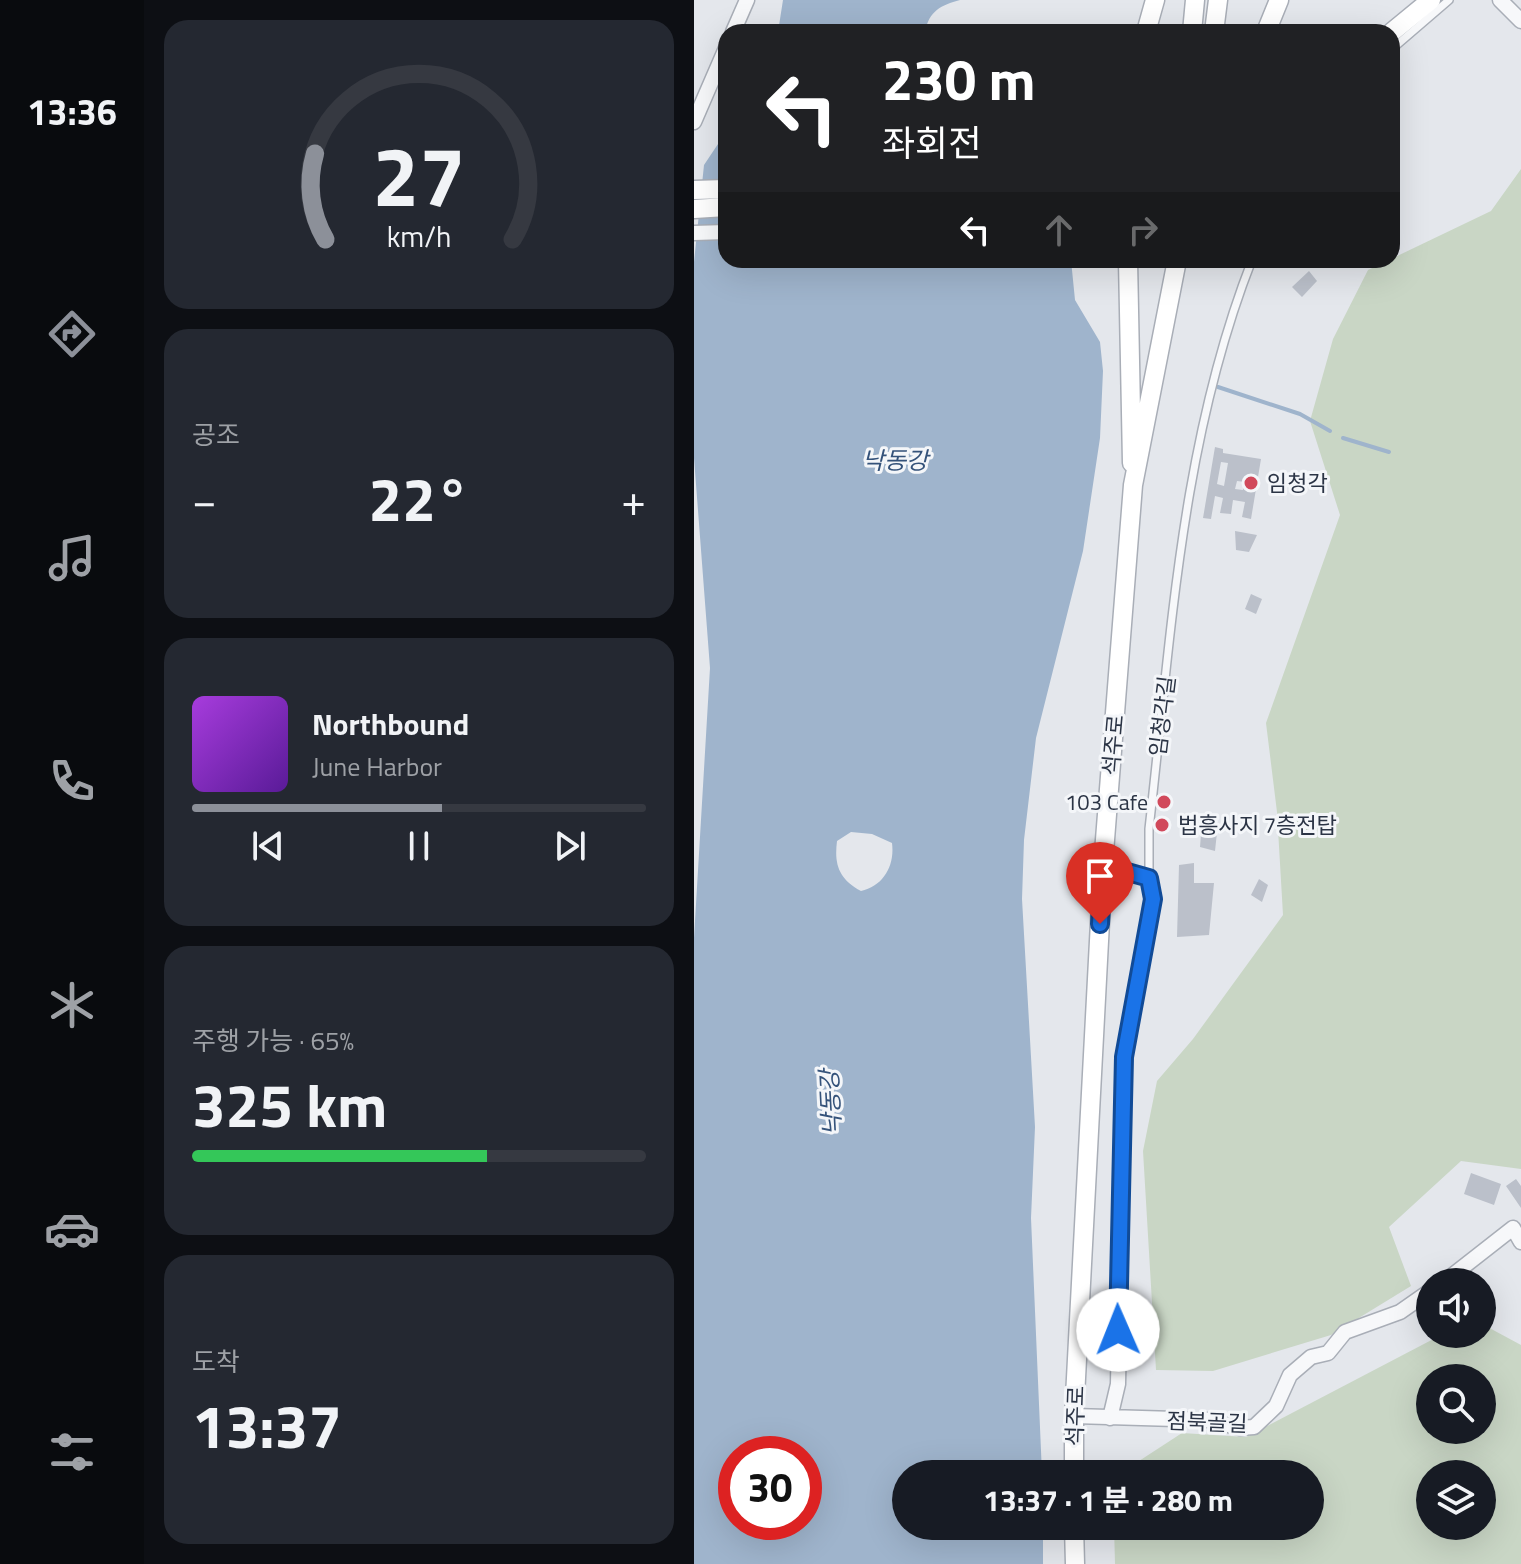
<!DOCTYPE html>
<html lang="ko">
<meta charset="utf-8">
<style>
body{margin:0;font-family:"Titillium Web","Noto Sans KR",sans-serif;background:#242831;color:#f1f3f6;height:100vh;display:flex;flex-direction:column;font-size:30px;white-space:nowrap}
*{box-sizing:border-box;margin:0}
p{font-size:26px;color:#9ea1a6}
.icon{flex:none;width:44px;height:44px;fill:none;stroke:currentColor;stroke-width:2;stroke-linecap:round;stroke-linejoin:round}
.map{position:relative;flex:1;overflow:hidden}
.sheet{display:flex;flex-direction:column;gap:20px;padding:20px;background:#0d0f14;width:550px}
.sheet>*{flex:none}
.guide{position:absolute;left:24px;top:24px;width:682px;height:244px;border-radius:24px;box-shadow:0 8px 32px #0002;background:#202124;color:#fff;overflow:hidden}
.tools{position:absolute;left:722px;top:1268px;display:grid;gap:16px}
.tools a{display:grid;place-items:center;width:80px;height:80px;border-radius:50%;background:#171b24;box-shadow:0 8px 32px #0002;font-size:40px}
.speed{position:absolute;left:24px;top:1436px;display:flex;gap:16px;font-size:40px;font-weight:700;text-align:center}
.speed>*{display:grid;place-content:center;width:104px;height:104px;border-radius:50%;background:#171b24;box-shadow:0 8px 32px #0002;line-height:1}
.speed .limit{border:12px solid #d22;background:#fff;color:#111}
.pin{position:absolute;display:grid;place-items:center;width:68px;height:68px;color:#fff;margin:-82px -34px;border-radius:50% 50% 50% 0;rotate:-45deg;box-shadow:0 0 8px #0007}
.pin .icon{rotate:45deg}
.me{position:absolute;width:88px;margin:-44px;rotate:359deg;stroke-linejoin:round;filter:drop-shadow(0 0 6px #0008)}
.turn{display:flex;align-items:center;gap:28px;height:168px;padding:0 32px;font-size:36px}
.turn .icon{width:104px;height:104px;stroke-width:2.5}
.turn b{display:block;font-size:56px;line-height:68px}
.lanes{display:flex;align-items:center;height:76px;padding:0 32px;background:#0003;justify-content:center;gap:40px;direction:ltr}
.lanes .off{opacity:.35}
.big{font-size:60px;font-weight:700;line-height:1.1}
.sheet .widget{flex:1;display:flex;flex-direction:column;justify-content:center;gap:12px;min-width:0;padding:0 28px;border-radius:24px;background:#242831}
.sheet .dial{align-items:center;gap:0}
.dial svg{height:208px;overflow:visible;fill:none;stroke:#363941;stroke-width:7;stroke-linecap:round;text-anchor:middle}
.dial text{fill:#f1f3f6;stroke:none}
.song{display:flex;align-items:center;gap:24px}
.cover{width:96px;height:96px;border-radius:12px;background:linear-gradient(135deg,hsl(280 70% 55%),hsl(270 70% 35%))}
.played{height:8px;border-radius:4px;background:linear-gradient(90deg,#8c9099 55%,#363941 55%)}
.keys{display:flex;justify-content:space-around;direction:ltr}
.heat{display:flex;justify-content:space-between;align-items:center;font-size:44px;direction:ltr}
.charge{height:12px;border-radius:6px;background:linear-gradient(90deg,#34c759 65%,#363941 0)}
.trip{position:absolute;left:198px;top:1460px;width:432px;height:80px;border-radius:40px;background:#171b24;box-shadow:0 8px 32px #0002;font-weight:700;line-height:80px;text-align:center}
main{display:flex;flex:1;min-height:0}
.tabs{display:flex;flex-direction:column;width:144px;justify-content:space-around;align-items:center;background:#090b0e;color:#9ea1a6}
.tabs .icon{width:56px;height:56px}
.tabs .on{color:#8c9099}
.tabs b{font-size:36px;color:#f1f3f6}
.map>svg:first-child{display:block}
</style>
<main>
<nav class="tabs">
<b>13:36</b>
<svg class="icon on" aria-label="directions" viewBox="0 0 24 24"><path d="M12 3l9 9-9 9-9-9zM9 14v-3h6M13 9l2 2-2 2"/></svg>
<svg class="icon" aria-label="music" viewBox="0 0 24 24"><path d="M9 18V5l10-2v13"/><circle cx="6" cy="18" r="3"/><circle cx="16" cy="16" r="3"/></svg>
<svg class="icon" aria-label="phone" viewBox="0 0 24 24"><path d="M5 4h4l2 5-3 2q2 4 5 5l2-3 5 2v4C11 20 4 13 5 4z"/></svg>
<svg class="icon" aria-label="climate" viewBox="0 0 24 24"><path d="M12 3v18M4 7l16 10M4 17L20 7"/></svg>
<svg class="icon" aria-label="car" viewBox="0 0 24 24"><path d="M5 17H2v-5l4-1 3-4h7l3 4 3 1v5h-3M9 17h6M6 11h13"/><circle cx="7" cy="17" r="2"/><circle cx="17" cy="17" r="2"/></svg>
<svg class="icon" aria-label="filters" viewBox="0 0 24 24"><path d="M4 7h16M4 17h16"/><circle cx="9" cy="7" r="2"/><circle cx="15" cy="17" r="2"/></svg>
</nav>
<section class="sheet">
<div class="widget dial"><svg viewBox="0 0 100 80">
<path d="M14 69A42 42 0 1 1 86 69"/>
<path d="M14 69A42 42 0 0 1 10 36" stroke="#8c9099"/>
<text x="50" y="56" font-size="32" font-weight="700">27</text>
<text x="50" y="72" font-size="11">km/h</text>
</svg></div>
<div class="widget"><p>공조</p>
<div class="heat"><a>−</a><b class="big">22°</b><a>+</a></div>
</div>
<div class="widget">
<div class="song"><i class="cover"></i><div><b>Northbound</b><p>June Harbor</p></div></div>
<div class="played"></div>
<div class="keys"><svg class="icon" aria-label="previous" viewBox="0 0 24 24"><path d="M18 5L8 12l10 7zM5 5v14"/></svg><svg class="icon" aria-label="pause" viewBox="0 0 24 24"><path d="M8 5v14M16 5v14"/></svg><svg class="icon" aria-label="next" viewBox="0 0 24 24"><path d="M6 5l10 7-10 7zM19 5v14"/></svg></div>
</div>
<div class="widget"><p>주행 가능 · 65%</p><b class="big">325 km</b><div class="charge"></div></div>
<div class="widget"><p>도착</p><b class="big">13:37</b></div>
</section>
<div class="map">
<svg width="827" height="1564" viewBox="0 0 827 1564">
<rect width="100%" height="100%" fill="#e4e7ec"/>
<path fill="#c9d6c5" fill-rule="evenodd" d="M827,169V1169L767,1161L695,1227L717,1286L637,1335L519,1371L462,1370L449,1151L463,1081L499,1039L589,915L583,812L572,723L646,515L616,421L639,339L674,270L797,211Z
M788,1324L827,1345V1564H421L420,1526H616V1474H425L488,1433L552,1437L749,1334H788ZM736,1378H788V1430H736ZM736,1474H788V1526H736Z"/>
<path fill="#9fb4cc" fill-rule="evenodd" d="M89,0H266C247,5 235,11 231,32H84Z
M32,132V260H377L381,300L406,342L409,371L406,438L389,551L342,738L330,840L328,899L341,1127L337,1218L348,1474H212V1526H349V1564H0V938L16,668L0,458V262L10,165ZM157,832L178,834L198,843C201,866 189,886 167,891C145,879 140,865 143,841ZM42,1454H110V1522H42Z"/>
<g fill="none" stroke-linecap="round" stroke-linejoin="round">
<path stroke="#9fb4cc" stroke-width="4" d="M524,387L606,414L636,431
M649,438L695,452"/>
</g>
<path fill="#bbc0ca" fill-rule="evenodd" d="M615,271L623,281L608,297L598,287Z
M521,447L529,449V453L567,459L557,519L548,517L551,502L539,500L537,514L526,513L529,498L521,496L517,519L509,518ZM527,462L534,463L530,486L523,484ZM543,481L551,482L549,490L541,489Z
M541,531L563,535L555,552L542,550Z
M557,594L568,599L562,614L551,609Z
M508,821L524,823L521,851L506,847Z
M500,863V883H520L515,935L483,937L485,865Z
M565,879L574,885L568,902L557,895Z
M777,1173L807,1184L800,1205L770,1194Z
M822,1179L827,1186V1208L812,1186Z"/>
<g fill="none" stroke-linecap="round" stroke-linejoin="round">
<defs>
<path id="lane" d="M698,49L755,0
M455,878V829C477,638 487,441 558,260"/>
<path id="street" d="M806,0L827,21
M39,32L53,0
M0,122L32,48
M0,233L32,232
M409,865L455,878L459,899L430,1057L424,1384L416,1418
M750,1282L819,1228L827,1242
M380,1416L515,1420L546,1428L560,1427L582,1406L596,1375L617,1357L634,1353L651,1332L706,1312L736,1291"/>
<path id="secondary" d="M452,32L461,0
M498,32L501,0
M520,32L524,0
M572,32L585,0
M698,32L737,0
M0,190L32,189
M0,209L32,207
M434,260L438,463
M380,1474V1416L409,865L439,485L483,260
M380,1526L381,1564"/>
</defs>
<use href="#lane" stroke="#a9aeb7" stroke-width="10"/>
<use href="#street" stroke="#a9aeb7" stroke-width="17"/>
<use href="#secondary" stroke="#a9aeb7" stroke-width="21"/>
<use href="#lane" stroke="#f7f8fa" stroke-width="7"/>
<use href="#street" stroke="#f7f8fa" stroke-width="14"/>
<use href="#secondary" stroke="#fff" stroke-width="18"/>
</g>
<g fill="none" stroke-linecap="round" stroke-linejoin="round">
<defs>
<path id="route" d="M406,924L409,865L455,878L459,899L430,1057L424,1330"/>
</defs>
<use href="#route" stroke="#114b97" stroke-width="20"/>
<use href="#route" stroke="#1a73e8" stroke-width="14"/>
</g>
<g fill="#d1495b" stroke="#f4f6f9" stroke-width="3">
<circle cx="557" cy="483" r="8"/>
<circle cx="470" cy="802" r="8"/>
<circle cx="468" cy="825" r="8"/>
</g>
<g text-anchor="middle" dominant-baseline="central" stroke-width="6" stroke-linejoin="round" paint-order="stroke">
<g font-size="22" fill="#2b3445" stroke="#f4f6f9" text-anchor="start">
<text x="573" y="483">임청각</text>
<text x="454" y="802" text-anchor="end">103 Cafe</text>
<text x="484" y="825">법흥사지 7층전탑</text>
</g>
<g font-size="22" fill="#2b3445" stroke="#f4f6f9">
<text transform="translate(468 716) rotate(-83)">임청각길</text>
<text transform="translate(419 745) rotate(-85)">석주로</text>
<text transform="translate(381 1416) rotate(-88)">석주로</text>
<text transform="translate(513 1422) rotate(2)">점북골길</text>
</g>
<g font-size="24" font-style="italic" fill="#34527a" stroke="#f4f6f9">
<text x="201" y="460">낙동강</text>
<text transform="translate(136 1103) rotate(-93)">낙동강</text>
</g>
</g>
</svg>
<div class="tools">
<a><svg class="icon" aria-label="sound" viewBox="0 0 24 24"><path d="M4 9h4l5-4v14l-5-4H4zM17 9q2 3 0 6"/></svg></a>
<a><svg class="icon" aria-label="search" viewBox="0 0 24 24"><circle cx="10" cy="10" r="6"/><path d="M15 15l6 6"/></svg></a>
<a><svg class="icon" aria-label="layers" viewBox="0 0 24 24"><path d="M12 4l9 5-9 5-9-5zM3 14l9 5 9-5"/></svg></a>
</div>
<div class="speed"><div class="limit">30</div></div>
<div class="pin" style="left:406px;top:924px;background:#d93025"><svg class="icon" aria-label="arrive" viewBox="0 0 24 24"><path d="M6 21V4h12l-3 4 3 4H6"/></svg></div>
<svg class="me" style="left:424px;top:1330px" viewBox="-20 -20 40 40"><circle r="19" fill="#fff"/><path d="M0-13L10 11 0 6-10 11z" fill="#1a73e8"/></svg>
<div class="trip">13:37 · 1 분 · 280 m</div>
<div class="guide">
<div class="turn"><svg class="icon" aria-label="left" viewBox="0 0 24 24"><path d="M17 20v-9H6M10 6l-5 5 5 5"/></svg><div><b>230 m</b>좌회전</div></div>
<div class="lanes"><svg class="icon" aria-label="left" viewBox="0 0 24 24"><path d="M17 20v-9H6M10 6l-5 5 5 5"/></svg><svg class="icon off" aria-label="ahead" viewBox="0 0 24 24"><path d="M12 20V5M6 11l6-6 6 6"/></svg><svg class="icon off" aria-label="right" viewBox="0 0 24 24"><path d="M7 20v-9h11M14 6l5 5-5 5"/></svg></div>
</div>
</div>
</main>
